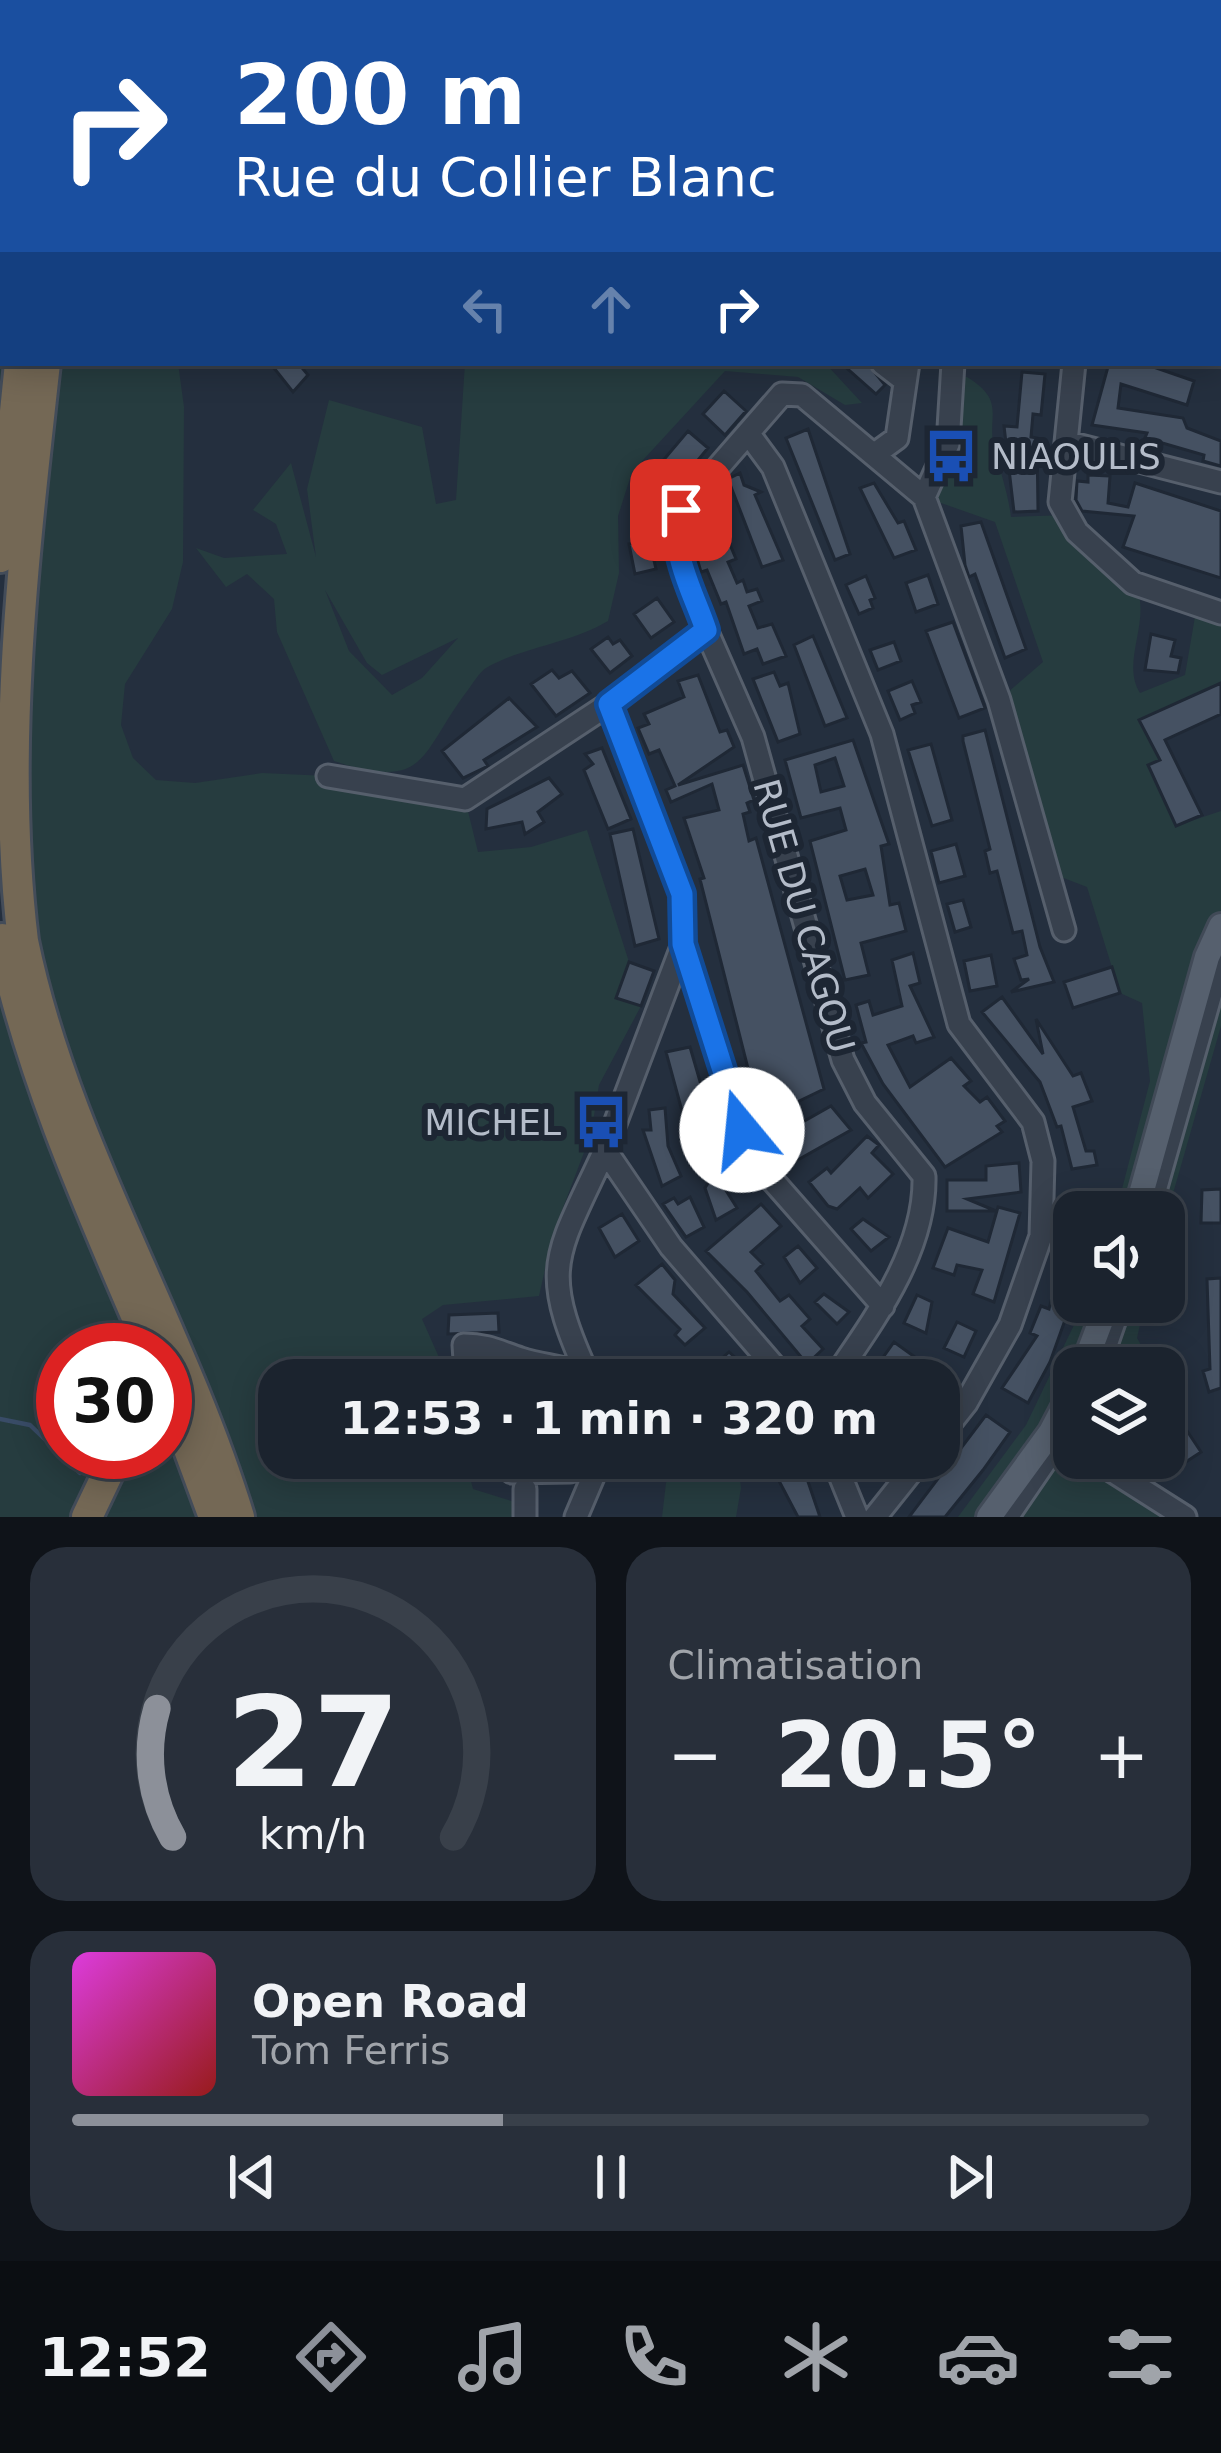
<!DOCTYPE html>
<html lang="fr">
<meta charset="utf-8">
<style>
body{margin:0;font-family:"DejaVu Sans",sans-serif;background:#282f3a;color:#f1f3f6;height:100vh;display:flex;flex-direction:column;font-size:45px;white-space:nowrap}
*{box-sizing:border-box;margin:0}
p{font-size:39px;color:#a0a4aa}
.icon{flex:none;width:66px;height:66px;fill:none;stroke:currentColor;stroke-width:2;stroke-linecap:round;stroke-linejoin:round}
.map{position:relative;height:1517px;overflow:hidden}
.sheet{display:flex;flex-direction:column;gap:30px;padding:30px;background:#0f1319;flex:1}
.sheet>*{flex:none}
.top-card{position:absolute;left:0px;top:0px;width:1221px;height:366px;box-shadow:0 6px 30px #0003,0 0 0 3px #39404a;background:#1a4fa0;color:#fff;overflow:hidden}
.tools{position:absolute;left:1053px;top:1191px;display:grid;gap:24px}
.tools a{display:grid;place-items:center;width:132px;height:132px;border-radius:24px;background:#1b232e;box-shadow:0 6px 30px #0003,0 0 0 3px #39404a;font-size:60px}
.speed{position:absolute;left:36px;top:1323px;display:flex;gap:24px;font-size:60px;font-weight:700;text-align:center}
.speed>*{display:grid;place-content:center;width:156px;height:156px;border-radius:50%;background:#1b232e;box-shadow:0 6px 30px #0003,0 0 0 3px #39404a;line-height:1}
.speed .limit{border:18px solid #d22;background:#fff;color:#111}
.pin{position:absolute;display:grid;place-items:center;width:102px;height:102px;color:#fff;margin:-51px;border-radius:24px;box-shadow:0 6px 18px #0006}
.me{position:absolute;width:132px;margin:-66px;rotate:343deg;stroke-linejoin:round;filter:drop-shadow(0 0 9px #0008)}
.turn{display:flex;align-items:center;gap:42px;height:252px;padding:0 36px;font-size:54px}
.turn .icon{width:156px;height:156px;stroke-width:2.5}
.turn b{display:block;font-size:84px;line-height:102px}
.lanes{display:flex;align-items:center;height:114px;padding:0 36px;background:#0003;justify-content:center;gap:60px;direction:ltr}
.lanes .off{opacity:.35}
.big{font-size:90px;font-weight:800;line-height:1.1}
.sheet .card{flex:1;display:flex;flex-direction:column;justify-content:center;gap:18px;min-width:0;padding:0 42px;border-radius:36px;background:#282f3a}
.sheet .dial{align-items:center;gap:0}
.dial svg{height:312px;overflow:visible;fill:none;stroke:#39404a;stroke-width:7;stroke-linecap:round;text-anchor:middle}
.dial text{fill:#f1f3f6;stroke:none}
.song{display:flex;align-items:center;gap:36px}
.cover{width:144px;height:144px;border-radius:18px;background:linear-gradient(135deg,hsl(300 70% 55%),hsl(0 70% 35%))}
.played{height:12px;border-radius:6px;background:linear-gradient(90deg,#8c9099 40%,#39404a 40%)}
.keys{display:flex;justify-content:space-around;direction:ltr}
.heat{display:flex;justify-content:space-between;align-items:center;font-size:66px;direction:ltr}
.sheet .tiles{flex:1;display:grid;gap:30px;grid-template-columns:1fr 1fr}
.card:last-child{grid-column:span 2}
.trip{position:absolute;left:258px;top:1359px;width:702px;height:120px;border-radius:36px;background:#1b232e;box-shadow:0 6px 30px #0003,0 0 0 3px #39404a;font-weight:800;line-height:120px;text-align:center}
.tab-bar{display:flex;height:192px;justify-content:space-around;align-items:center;background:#0b0e12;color:#a0a4aa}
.tab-bar .icon{width:84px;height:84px}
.tab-bar .active{color:#8c9099}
.tab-bar b{font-size:54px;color:#f1f3f6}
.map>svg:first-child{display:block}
</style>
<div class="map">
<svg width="1221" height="1517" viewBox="0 0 1221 1517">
<rect width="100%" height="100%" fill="#242f3e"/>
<path fill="#263c3f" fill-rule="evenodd" d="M0,0L9,3H3V363H8L0,495Z
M62,363H178L184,407L183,562L172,609L125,684L121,725L133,758L156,780L195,783L262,773L328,776L465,799L478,852L531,847L587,830L629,962L616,998L641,1006L599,1085L591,1134L553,1234L539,1296L443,1305L422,1319L449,1380H279V1458H465L473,1489L521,1504L511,1517H239L23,939L29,654Z
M465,363H825L862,403L845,405L798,377L725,371L632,472L618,516L619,573L608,621C569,644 522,647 486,668C479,673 473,683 468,690C419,754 429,792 334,761L277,632L274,599L247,574L226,587L196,548L224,558L287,554L276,524L253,510L291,463L316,557L307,489L329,400L422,427L436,504L456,500ZM325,590L367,663L382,675L458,638L422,678L392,695L349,651Z
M967,377C1008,402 985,417 995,451C1001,474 1008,493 1011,517L1067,515C1088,536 1135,570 1140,601C1144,632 1123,666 1140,693L1185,675L1197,605L1221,613V683L1140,721L1152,745L1165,740L1172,754L1148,765L1158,786L1183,774L1187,782L1162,792L1176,826L1221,811V926L1136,1212H1116L1150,1081L1142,1003L1120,993L1087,887L1048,872L999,700L1043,662L995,522L924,497L948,444L952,378Z
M0,928L151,1350H63V1452H165V1384L214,1517H0Z
M1221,964V1026L1164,1225V1212H1149Z
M1085,1302H1108L1074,1368V1388L989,1517H958L1026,1425Z
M1121,1302H1145L1137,1338L1154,1368H1098Z
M1074,1419V1458H1118L1116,1473L1185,1517H1007Z
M677,1458H737L741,1488L736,1517H662L666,1483Z"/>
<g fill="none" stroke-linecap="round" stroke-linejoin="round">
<path stroke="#394c67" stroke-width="4.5" d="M0,1419L30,1425L80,1473"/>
</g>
<path fill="#455162" stroke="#1f2835" stroke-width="3" fill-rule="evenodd" d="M270,363H308L303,369L308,375L293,392Z
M841,363H867L885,385L876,394Z
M1109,363H1142L1194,381L1187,405L1121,384L1118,408L1183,418L1187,428L1221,441V466L1203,461L1204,455L1145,438L1147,433L1092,425Z
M1022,372L1045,374L1041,415L1033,414L1031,437L1037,438L1038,511L1014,512L1004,426L1017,427Z
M724,391L746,411L725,435L703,414Z
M808,429L850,554L835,560L786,438Z
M688,431L708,448L656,511L641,500L639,489Z
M740,473L744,485L761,492L755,495L783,560L762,567L728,479Z
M1088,475L1110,476L1108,503L1128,507L1135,483L1221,511V578L1123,547L1134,516L1082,511L1076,500L1077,481L1088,482Z
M874,483L898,523L904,521L916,550L894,558L860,488Z
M718,516L736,559L728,562L737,583L743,580L747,592L757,589L762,601L749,606L758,628L772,624L786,656L763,664L757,649L744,654L726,602L721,604L707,570L701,572L693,545L705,540L698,523Z
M981,522L1026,649L1005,658L975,574L969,577L965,565L961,526Z
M649,540L656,569L635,574L629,544Z
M928,575L938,604L916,612L906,583Z
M866,576L875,598L870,600L873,608L859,614L846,585Z
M657,598L674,622L651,638L634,614Z
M953,622L985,708L959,718L926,631Z
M1151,634L1175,640L1171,656L1181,658L1178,673L1145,670Z
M813,636L847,718L825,726L794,645Z
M608,637L613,644L620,640L632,656L610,673L591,649Z
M894,642L901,661L878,670L870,650Z
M552,670L559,678L572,671L590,693L556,716L531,684Z
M774,672L780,686L788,683L800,734L778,742L753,679Z
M698,675L720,732L727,730L734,747L678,785L743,765L754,800L747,803L750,812L743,814L749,841L756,838L824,1089L766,1117L753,1088L700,879L704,878L684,818L719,810L712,784L671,802L666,790L675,786L659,750L649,754L638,728L649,724L644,714L684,697L678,681Z
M912,681L921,702L912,705L915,713L900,720L888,691Z
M1221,683V714L1165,740L1202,815L1176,826L1148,765L1160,760L1139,720Z
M509,698L537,727L484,760L488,766L463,778L442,751Z
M985,730L1040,947L1054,982L1011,992L1029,979L1021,980L1014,959L1027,955L1022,931L1013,933L997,871L990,873L985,851L990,849L963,741V736Z
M853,740L889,844L881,846L890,905L899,903L906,931L861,943L869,975L845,980L810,841L846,830L840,808L801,818L785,760ZM835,758L844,786L821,792L815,765ZM865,869L873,895L847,900L840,876Z
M931,744L952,820L932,826L908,750Z
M602,748L631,819L608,829L584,770L593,764L585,754Z
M549,778L562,794L538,812L544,822L525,834L522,822L486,829L487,809Z
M633,829L659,939L635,946L610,834Z
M956,844L965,876L939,883L931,851Z
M963,900L971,927L955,932L947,904Z
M913,953L920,983L910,986L934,1037L916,1043L913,1036L888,1045L910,1087L951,1058L971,1081L964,1086L980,1102L987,1097L1005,1121L997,1126L1002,1132L945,1167L883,1084L861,1043L866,1042L856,1005L869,1001L873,1015L902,1006L892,960Z
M991,955L997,986L970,991L964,961Z
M629,962L654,971L641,1006L616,998Z
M1112,967L1120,993L1073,1008L1064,982Z
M1002,997L1043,1054L1036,1019L1073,1076L1081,1073L1092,1101L1073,1107L1086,1151H1094L1097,1165L1072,1169L1061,1126L1057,1127L1040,1082L982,1012Z
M690,1047L713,1126L688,1133L666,1052Z
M831,1106L851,1130L794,1162L778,1136Z
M665,1108L668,1146L681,1176L662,1186L643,1130H651L649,1110Z
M867,1136L879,1145L872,1153L893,1174L868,1198L860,1188L837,1209L828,1206L809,1182L827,1168L831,1173Z
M726,1150L743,1177L725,1189L737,1208L716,1220L705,1188L713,1175L706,1163Z
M1019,1163L1021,1192L967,1199L996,1211H947V1180H986V1166Z
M1221,1189V1223H1201L1202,1190Z
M690,1197L704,1227L686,1237L663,1204L674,1198L678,1204Z
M761,1204L781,1226L751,1252L763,1264L756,1271L780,1301L789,1295L810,1319L802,1326L823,1349L807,1364L747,1292L706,1251Z
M998,1207L1020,1213L994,1302L973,1294L982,1270L957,1265L954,1275L933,1268L948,1228L988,1242Z
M622,1214L639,1241L615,1257L599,1228Z
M863,1219L889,1237L871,1251L851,1229Z
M798,1246L817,1268L800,1283L784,1257Z
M1064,1253L1074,1255V1295L1050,1362L1028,1403L1002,1388L1037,1336L1030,1333L1041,1306L1049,1309Z
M662,1264L675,1280L673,1294L705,1328L685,1345L675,1335L680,1329L636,1285Z
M1221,1278V1388L1209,1392L1203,1371L1210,1369L1207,1279Z
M824,1294L849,1312L837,1324L815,1302Z
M917,1295L932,1302L926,1333L904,1323Z
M498,1313L499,1332L448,1334L449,1315Z
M957,1322L976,1331L964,1357L944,1348Z
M894,1342L919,1360L914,1367L932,1380H882L872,1373Z
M729,1352L752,1373L744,1380H733L717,1363Z
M476,1369H503L515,1373V1380H461V1374Z
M1164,1396L1201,1452L1166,1475L1155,1458H1164Z
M986,1415L1010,1432L983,1470L945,1517H909Z
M767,1458H800L820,1517H798Z"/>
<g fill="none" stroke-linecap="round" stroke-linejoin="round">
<defs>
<path id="minor" d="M844,3L845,0
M1218,104L1221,105
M1218,228L1221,229
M1218,352L1221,353
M882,363L904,380
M1074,363L1060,502L1077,532L1133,583L1221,613
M748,433L773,467L882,734L959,1024L1033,1122L1043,1161L1041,1236L1010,1325L966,1403L939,1437
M1069,443L1221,482
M875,454L897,438L908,363
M924,497L948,444L953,363
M706,630L753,737L843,1060L865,1103L924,1176C926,1251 873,1321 833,1380
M609,704L682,894L683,944L742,1130L766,1173L883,1306
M328,776L465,799L609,704L706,630C693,591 668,551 681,510L782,394L802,395L924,497L999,700L1064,930
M683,944L605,1150L671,1247L786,1380
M1149,1212L1221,958
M465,1360L464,1345C488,1345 499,1352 521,1359C543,1366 562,1366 588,1376
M1098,1368L1121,1302
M590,1380C537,1266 556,1257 605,1150
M833,1458L857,1517
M1092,1458L1185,1517
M512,1472L570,1471
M525,1489V1517
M576,1517L601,1458
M875,1517L922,1458
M1007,1517L1074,1419"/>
<path id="major" d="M1136,1212L1207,957L1221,926
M1083,1368L1108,1302
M989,1517L1051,1432L1074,1388"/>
<path id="highway" d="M39,0V3
M61,0L62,3
M45,363C24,552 0,751 23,941C64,1142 179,1321 239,1517
M0,557L20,363
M2,939C32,1081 94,1217 151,1350
M165,1384L214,1517
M87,1517L118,1452"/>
</defs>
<use href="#minor" stroke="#565f6c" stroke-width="27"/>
<use href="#major" stroke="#414a57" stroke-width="30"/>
<use href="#highway" stroke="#434c59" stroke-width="36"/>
<use href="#minor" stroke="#38414e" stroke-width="21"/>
<use href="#major" stroke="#56606e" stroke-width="24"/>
<use href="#highway" stroke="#746855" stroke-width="30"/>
</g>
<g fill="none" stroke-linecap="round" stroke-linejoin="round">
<defs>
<path id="route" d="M681,510C668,551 693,591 706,630L609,704L682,894L683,944L742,1130"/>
</defs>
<use href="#route" stroke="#114b97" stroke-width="30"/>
<use href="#route" stroke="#1a73e8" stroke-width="21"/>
</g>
<defs>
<symbol id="bus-bare" viewBox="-9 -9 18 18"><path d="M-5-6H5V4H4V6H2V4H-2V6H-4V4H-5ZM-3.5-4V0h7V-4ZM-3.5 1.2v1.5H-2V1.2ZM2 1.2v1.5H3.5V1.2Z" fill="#1a4fb4" stroke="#1d2633" stroke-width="2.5" paint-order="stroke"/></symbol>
</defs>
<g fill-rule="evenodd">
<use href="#bus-bare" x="913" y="418" width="76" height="76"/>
<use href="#bus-bare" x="563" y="1084" width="76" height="76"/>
</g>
<g text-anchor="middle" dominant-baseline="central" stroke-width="12" stroke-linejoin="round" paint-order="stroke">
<g font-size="36" fill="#b4bcc9" stroke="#1d2633" text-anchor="start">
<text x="991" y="456">NIAOULIS</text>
<text x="561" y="1122" text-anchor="end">MICHEL</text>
</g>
<g font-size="36" fill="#b4bcc9" stroke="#1d2633">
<text transform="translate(804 916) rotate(74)">RUE DU CAGOU</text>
</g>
</g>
</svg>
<div class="tools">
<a><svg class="icon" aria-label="sound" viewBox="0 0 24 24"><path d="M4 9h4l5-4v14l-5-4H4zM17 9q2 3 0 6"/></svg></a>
<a><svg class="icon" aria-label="layers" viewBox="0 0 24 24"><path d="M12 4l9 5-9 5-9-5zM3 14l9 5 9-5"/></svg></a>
</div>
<div class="speed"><div class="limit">30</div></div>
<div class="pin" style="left:681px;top:510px;background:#d93025"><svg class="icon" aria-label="arrive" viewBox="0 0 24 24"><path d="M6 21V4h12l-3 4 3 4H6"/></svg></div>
<svg class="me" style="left:742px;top:1130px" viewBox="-20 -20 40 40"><circle r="19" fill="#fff"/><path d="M0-13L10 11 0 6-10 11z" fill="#1a73e8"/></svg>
<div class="trip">12:53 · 1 min · 320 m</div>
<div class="top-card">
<div class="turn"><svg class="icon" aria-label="right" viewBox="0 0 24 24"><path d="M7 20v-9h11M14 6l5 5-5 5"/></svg><div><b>200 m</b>Rue du Collier Blanc</div></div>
<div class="lanes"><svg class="icon off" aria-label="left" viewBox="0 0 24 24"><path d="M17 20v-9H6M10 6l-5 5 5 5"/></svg><svg class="icon off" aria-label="ahead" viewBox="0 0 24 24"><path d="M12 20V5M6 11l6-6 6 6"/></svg><svg class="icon" aria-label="right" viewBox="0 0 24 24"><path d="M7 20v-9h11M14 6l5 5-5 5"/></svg></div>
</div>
</div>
<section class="sheet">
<div class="tiles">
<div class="card dial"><svg viewBox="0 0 100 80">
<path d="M14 69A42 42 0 1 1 86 69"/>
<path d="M14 69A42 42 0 0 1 10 36" stroke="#8c9099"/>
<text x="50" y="56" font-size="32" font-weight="700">27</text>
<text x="50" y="72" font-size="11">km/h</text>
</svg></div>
<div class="card"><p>Climatisation</p>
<div class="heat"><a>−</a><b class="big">20.5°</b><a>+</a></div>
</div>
<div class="card">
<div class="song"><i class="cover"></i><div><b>Open Road</b><p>Tom Ferris</p></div></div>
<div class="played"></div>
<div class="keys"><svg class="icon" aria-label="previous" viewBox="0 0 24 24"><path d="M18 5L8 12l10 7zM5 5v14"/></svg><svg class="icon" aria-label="pause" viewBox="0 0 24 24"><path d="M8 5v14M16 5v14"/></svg><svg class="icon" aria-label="next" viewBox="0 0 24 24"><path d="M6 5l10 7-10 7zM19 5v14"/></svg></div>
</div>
</div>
</section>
<nav class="tab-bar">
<b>12:52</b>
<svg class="icon active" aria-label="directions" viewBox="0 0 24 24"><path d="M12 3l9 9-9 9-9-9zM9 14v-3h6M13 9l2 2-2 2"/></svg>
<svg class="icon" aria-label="music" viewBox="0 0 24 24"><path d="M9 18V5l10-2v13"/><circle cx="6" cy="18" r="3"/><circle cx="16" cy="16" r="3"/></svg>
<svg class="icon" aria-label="phone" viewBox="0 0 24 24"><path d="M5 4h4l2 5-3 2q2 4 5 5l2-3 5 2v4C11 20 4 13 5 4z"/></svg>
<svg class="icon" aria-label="climate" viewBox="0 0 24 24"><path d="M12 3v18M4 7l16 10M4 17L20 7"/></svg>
<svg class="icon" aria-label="car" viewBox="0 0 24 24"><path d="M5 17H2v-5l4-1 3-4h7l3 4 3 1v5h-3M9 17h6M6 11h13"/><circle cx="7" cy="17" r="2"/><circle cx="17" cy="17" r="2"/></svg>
<svg class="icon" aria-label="filters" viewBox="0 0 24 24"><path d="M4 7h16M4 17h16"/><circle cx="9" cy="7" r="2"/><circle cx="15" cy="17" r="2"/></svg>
</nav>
